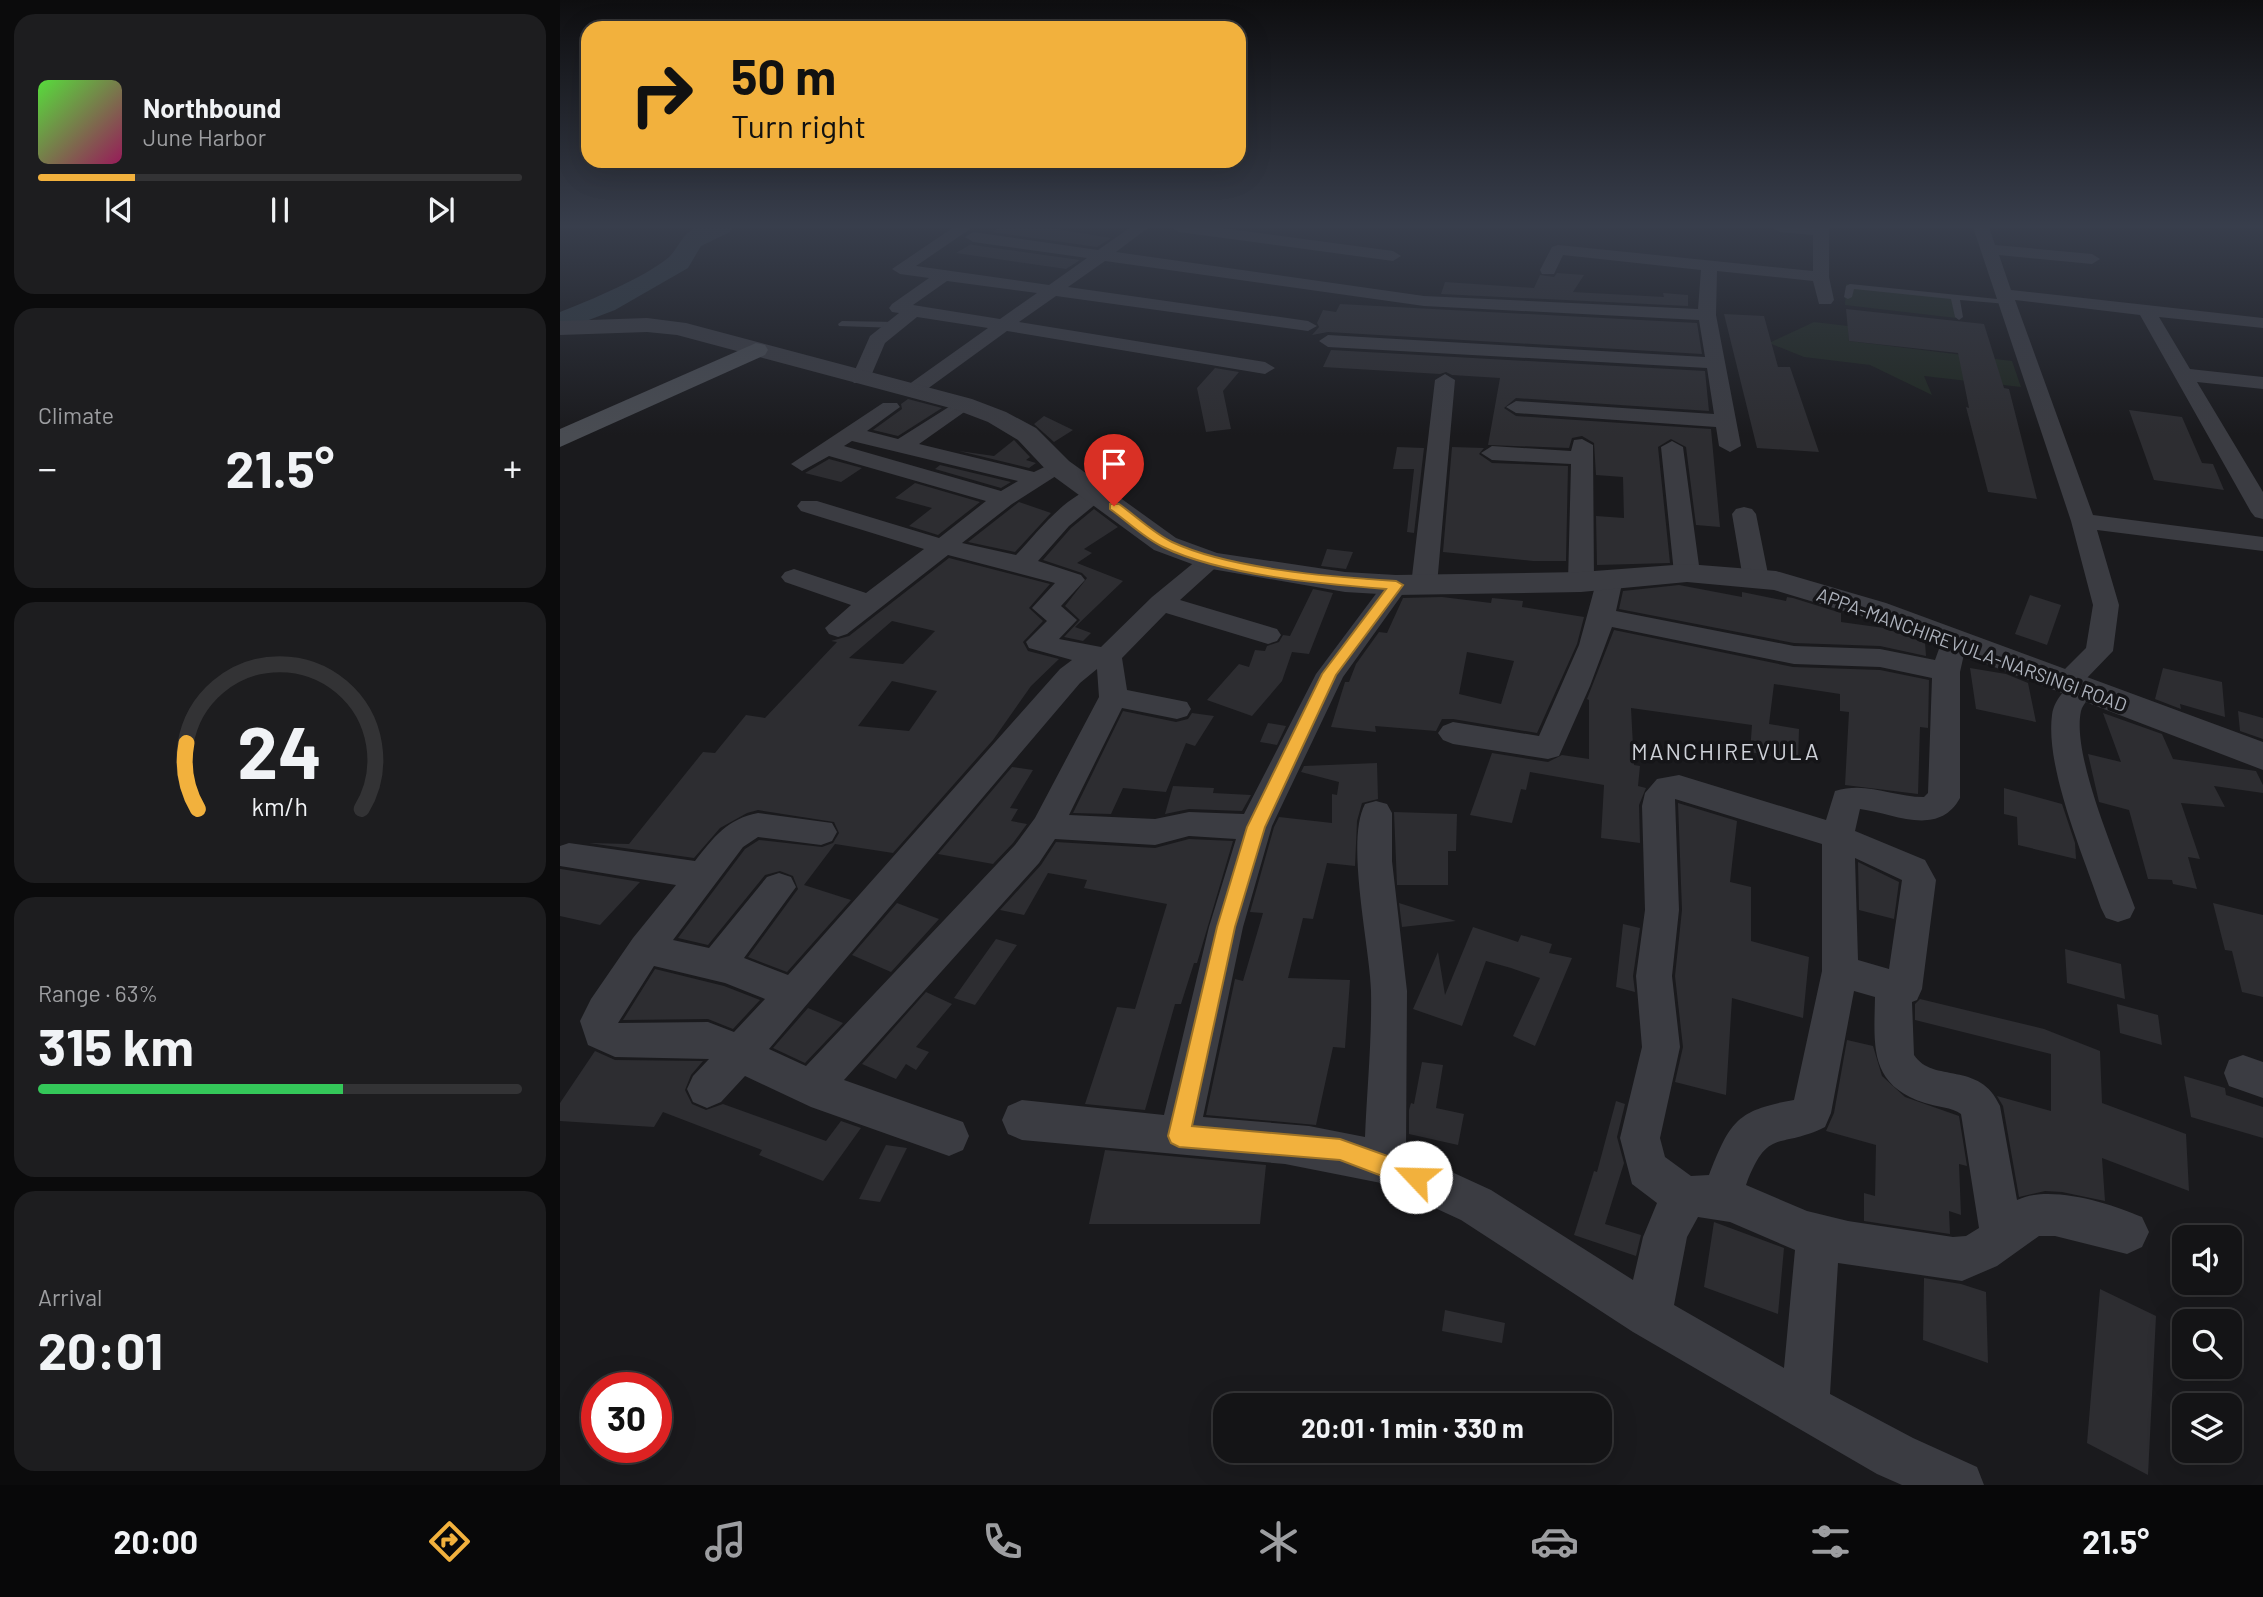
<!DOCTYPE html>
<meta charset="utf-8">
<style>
body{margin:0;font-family:Barlow,sans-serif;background:#1d1d1f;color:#f1f3f6;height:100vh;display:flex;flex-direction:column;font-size:26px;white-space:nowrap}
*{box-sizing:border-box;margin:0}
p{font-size:23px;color:#9d9ea1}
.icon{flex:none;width:38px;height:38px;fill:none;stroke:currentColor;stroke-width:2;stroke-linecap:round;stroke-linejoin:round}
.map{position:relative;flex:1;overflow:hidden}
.side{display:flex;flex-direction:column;gap:14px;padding:14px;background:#0b0b0c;width:560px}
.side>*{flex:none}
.hud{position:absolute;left:21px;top:21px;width:665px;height:147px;border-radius:21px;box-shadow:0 7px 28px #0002,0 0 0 2px #333335;background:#f2b13d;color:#111;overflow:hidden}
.controls{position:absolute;left:1612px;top:1225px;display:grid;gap:14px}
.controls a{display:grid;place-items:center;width:70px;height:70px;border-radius:14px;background:#141416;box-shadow:0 7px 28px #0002,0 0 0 2px #333335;font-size:35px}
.speed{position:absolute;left:21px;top:1372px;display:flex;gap:14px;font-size:35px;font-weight:700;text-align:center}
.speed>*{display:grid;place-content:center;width:91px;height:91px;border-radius:50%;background:#141416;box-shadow:0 7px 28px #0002,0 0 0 2px #333335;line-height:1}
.speed .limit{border:10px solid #d22;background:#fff;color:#111}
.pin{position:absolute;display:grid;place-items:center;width:60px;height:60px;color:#fff;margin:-72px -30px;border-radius:50% 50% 50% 0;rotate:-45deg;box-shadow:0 0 7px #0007}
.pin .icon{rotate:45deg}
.me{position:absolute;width:77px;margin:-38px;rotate:294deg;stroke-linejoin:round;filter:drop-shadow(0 0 5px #0008)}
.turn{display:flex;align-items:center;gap:24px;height:147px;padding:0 35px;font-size:32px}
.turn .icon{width:91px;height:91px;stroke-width:2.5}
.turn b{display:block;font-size:49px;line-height:60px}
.big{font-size:52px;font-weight:700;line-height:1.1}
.side .tile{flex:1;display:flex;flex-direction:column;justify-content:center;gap:10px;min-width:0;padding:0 24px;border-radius:21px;background:#1d1d1f}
.side .dial{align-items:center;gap:0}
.dial svg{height:182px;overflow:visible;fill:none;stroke:#333335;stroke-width:7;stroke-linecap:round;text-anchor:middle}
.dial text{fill:#f1f3f6;stroke:none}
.song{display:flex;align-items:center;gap:21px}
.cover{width:84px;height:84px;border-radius:10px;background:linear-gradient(135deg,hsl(110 70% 55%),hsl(330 70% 35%))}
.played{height:7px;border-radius:4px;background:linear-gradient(90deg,#f2b13d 20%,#333335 20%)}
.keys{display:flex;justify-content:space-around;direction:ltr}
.heat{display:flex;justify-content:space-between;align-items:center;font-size:38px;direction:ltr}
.charge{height:10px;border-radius:5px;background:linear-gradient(90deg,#34c759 63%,#333335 0)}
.trip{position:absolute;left:653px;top:1393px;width:399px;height:70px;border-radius:21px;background:#141416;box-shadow:0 7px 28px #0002,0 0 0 2px #333335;font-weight:700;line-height:70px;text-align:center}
.tabs{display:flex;height:112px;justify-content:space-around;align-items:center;background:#080809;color:#9d9ea1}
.tabs .icon{width:49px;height:49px}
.tabs .on{color:#f2b13d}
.tabs b{font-size:32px;color:#f1f3f6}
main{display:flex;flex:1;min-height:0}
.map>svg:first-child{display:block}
</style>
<main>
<section class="side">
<div class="tile">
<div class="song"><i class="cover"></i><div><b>Northbound</b><p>June Harbor</p></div></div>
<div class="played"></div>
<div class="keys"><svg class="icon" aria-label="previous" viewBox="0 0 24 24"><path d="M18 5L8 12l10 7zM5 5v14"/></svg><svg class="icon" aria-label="pause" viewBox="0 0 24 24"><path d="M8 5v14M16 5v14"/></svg><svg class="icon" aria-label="next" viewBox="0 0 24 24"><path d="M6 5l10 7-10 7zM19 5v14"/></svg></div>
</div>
<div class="tile"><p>Climate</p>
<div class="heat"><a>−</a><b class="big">21.5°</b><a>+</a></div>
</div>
<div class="tile dial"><svg viewBox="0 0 100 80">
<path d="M14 69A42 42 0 1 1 86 69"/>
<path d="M14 69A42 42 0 0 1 9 40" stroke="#f2b13d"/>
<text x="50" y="56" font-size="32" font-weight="700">24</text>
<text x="50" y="72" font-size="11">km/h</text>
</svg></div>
<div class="tile"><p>Range · 63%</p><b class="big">315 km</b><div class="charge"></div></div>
<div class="tile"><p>Arrival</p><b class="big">20:01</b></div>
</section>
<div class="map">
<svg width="1703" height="1485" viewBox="0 0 1703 1485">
<rect width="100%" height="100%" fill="#1a1a1d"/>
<path fill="#202821" d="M1286,284L1393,296L1396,318L1285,305Z
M1254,322L1288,326L1289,341L1452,361L1461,387L1364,376L1372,395L1310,365L1244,357L1209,343Z"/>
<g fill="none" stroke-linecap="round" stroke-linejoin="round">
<path fill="#303a41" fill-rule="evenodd" d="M137,227H173L170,232L141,246L128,268L55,310L0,331V312C29,301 85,277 108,258C120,247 121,234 137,227Z"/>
</g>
<path fill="#2d2d31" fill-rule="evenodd" d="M440,227H484L551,238L537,247L432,232Z
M411,244L413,245L520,260L506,269L396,253Z
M997,273L1024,275L1013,292L1104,297L1103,293L1128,295V306L881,294L885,282L974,288L980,275L994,277Z
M780,304L1137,323L1142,354L768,332L752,335L759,327L757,323L763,310L776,312Z
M1286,309L1424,324L1444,388L1449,389L1477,499L1428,492L1406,407L1409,408L1398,353L1289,341Z
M1164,314L1204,316L1218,367H1230L1259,452L1197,448Z
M771,350L1145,371L1149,411L956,398L944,408L956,416L1151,429L1160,527L1136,525L1126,447L1111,439L1098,447L1110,563L1037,565L1036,516L1064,518L1063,477L1036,475L1034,443L1022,436L1012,438L1009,448L928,445L940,378L892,375L886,372L880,374L763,367Z
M655,368L679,372L663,391L671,429L646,432L637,388Z
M348,399L382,408L338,436L313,430L342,409L341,404Z
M1569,410L1622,417L1642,463L1653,464L1664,490L1594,480Z
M484,416L513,430L494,442L474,424Z
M454,440L470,457L466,460L476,463L469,468L399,451L434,456Z
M837,447L864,448L854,533L847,532L854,469H833Z
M892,447L924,448L919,454L932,463L1008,466L1006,561H973L883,552Z
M269,459L302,468L281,482L245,473Z
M380,465L451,482L441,488L375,469Z
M355,483L420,502L378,535L349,526L372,508L335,498Z
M459,502L491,513L455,552L408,542Z
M534,509L558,527L524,549L532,553L517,563L563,581L515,627L531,633L523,641L504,637L520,620L505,606L527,578L522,573L483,560L511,528Z
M767,549L793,552L786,569L761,566Z
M389,558L490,584L469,608L483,621L463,642L468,651L499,659L471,686L433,740L333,853L275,844L244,885L291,900L227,972L188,957L238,889L233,876L220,871L205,875L148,945L118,938L185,849L199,840L262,847L273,843L279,833L274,822L198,810L187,813L160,828L134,858L29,843L69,844L143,752L155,753L186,715L205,718L277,642L271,641L289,636ZM332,621L375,631L343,664L289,658ZM332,681L377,691L349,731L298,726Z
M1119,585L1182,597V592L1226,601L1227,597L1233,598L1281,613V622L1324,628L1365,643L1366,656L1320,646L1234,643L1059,609L1063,591Z
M753,589L773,593L749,654L732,652L722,681L692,716L647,700L679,664L689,667L695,650L705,651L707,646L719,642L723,635L730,636Z
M1470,595L1501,605L1487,645L1455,634Z
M882,597L931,603L932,598L963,601L962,607L1024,617L1017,644L977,733L893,719H882L876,731L815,726L816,732L771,727L785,682H789L796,664L819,632L827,633L843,598ZM907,652L954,661L941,704L899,694Z
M1054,630L1233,667L1320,670L1369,680L1368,728L1360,727L1358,794L1285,785L1289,712L1280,711V694L1214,684L1209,724L1239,729L1238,761L1190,752L1192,725L1071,708L1074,765L1080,766L1078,786L1086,788L1079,805L1080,843L1041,838L1044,785L970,772L966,790L961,789L952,823L910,815L932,753L988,762L1002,755L1029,759V700L1027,699Z
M1410,668L1446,674L1468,683L1476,722L1416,709Z
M1603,668L1662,682L1665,717L1620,704L1621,709L1595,699Z
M563,711L616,722L628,719L632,713L654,716L635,746L626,743L606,792L563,788L551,814L513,813Z
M1678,711L1703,718V739L1680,731Z
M1543,713L1602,734L1613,759L1696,771L1703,785V793L1654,786L1665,807L1621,803L1640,859L1628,857L1637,889L1613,884L1612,880L1588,879L1569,810L1539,802L1528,754L1561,762Z
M708,723L726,726L717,745L700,742Z
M817,763L818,799L802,803L797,821L795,866L767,863L753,919L743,918L728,978L790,980L785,1048L773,1047L756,1125L646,1115L675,979L683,981L703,913L690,912L714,827L719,817L772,823V794L777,795L779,782L741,772L744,766Z
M452,767L473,770L450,808L458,809L451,821L467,824L453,843L433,864L378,854Z
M613,786L654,788L653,793L691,795L682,811L629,809L605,814Z
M1444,788L1502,804L1515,843L1516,859L1458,845L1457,817L1444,814Z
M1118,803L1177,821L1170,882L1191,887V941L1249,957L1243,1018L1172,998L1166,1095L1115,1082L1123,1047L1115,976L1122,910Z
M834,812L897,814L896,851H888V885H837Z
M629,839L673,841L637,963H634L621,1004H615L585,1110L525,1104L557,1007L575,1009L607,904L524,888L527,880L488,873L464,915L440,910L481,865L496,842L595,848Z
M1298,862L1339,882L1334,919L1299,910Z
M0,869H1L80,882L40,925L0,916Z
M337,903L379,919L331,972L292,955Z
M839,903L896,921L842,927Z
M1653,903L1703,915V997L1682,992L1672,951L1665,950Z
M1063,924L1080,928L1073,976L1075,992L1056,987Z
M913,927L958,942L961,935L992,944L989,953L1012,958L975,1046L953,1036L980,978L951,968L926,961L902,1026L853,1009L878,952L885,995Z
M436,939L457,945L415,1005L394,998Z
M1505,949L1561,964L1565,999L1507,983Z
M95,969L164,986L200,1000L173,1029L148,1019L63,1020Z
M366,992L392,1004L356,1047L369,1052L356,1070L346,1064L336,1079L302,1064Z
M1360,999L1484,1029L1540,1051L1542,1103L1626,1134L1629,1191L1542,1158L1545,1201L1502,1192L1485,1191L1459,1197L1443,1106L1437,1096L1491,1111V1054L1355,1020V1004Z
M1557,1004L1598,1015L1602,1045L1560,1033Z
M248,1008L283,1023L245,1063L213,1048Z
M1287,1040L1313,1046L1322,1076L1345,1097L1399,1116L1407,1166L1399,1164L1401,1215L1389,1211L1390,1234L1304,1221V1193L1315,1196L1316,1145L1266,1131L1274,1113Z
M35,1051L55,1060L143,1061L131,1075L125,1090L132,1104L146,1110L163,1104L266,1141L281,1121L301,1128L263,1181L199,1155L202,1150L103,1112L94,1127L0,1121V1103Z
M862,1062L883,1065L876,1108L904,1114L898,1145L849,1134V1110L851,1103L854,1104Z
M1624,1076L1665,1088L1666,1095L1703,1107V1138L1631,1117Z
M1056,1101L1065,1104L1057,1137L1064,1163L1045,1224L1081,1235L1076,1256L1014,1235L1034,1171L1037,1172Z
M326,1145L347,1148L320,1202L299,1199Z
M545,1150L706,1165L700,1224H529Z
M1154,1222L1224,1248L1218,1314L1144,1287Z
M1364,1278L1401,1284L1426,1292L1428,1363L1363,1340Z
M1540,1289L1596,1316L1588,1475L1527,1443Z
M885,1310L945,1323L942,1343L882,1331Z"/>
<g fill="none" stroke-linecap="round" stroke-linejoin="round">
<path fill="#3b3c42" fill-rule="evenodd" d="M1290,284L1447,300L1451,302L1447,304L1400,300L1403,317L1399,320L1395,317L1391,299L1294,289L1292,297L1288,299L1284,297L1286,286Z
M282,321L336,322L340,325L336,328L279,326L278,324Z"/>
<path fill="#3b3c42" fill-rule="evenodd" d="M394,227H413L356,266L489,285L527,258L413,242L405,237L413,232L538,250L571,227H589L556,252L864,296L1138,309L1141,270L1003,255L994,274H982L980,270L992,247L998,245L1253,271V235L1220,232L1212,227H1269V277L1274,300L1271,304H1259L1253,281L1157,271L1156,315L1181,446L1170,452L1159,446L1156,427L956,413L946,407L956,401L1154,414L1147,368L768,347L759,341L768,335L1145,357L1139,320L864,306L545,261L508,287L748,321L757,326L748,331L496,296L459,322L705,362L715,368L705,374L447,331L359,395L352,397L342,391L345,387L428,328L357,317L325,343L308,383H294L291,379L310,336L339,313L332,312L329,308L332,304L369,278L340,274L332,269ZM387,281L477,293L440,319L353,305Z
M611,227H655L833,251L841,256L833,261L619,232Z
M1413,227H1429L1435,245L1532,254L1540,259L1532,264L1439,255L1451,290L1703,318V328L1599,317L1630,369L1703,377V389L1637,382L1703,492V519L1695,517L1691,512L1580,315L1455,300L1533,515L1703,537V551L1537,530L1559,605L1553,651L1525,680L1532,682L1536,689C1532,696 1523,703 1521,711C1511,756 1559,863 1575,908L1570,918L1558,922L1546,918L1541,908C1524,857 1485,768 1492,715C1493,706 1498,698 1504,691L1496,689L1492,682L1526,648L1533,605L1511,521Z
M885,374L895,380L877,585L873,591H855L851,585L875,380Z
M403,398L413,404L410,408L359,444L474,472L499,460L510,467L452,504L402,543L456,555C478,532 505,495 537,487L548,494L509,526L478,561L521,575L525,580L501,606L517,620L499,639L541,647L592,597L642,556H660L663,561L620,600L717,629L721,635L717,641L708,644L606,613L562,658L567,690L627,702L631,709L627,716L617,719L562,708L509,815L595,819L629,812L684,814L756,674L827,579H845L849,585L783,677L712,826L683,927L643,1117L749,1126L805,1137C807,1089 812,1040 811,991C810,947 785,841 805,804L816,801L827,804L832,813V861L847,991L846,1151L931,1190L1073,1280L1083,1237L1097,1203L1072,1184L1060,1138L1082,1047L1076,976L1085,910L1082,806L1085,793L1097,779L1119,775L1266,820L1275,791C1307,781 1332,797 1364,797L1368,793L1372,678L1320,667L1234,664L1052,627L1030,686L999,756L988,759L893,744L883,740L878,733L883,726L893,722L979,736L1019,645L1037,579L1041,574H1059L1063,579L1056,611L1234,646L1320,649L1375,660L1384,635L1394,632L1404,635L1407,641L1400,672V798C1378,838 1333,813 1300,809L1295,831L1365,860L1376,880L1362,989L1357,1000L1352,1002L1354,1055C1373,1084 1420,1060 1440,1106L1457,1200C1489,1184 1550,1203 1582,1217L1589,1232L1582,1247L1567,1254L1495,1236H1479L1437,1266L1402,1281L1278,1263L1270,1394L1353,1438L1417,1467L1424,1485H1342L1317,1474L1073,1332L901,1220L821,1183L725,1164L462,1140L448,1134L442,1120L448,1106L462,1100L604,1115L649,927L676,839L629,836L595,845L495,839L479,863L284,1080L403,1122L409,1136L403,1150L389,1156L251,1107L185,1076L161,1102L147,1108L133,1102L127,1089L133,1076L149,1059L55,1057L28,1045L20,1021L31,999L73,938L116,885L0,866V846L9,843L135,861C154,837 167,819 198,813L272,823L277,832L272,841L261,845L198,837L183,847L113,940L149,948L207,877L219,873L231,877L236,887L184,958L228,975L500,669L512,660L469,648L466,642L487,621L472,608L495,583L388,555L287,634L278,637L269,634L265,628L291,605L225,582L221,577L225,572L234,569L306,593L364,549L241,511L237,506L241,501H257L379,538L426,501L269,456L242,471L231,464L323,403H337L340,407L307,431L338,439ZM292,441L458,481L441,491L284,446ZM537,669L539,697L475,818L455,845L246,1066L209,1049L520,683ZM1115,799L1262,844V971L1234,1100C1176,1110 1170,1122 1149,1175L1131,1176L1105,1157L1100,1138L1120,1047L1112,976L1119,910ZM1295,858L1342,880L1329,969L1298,960ZM94,966L165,983L205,999L174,1032L148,1022L58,1023ZM1294,991L1315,997C1314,1047 1309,1085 1365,1103C1377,1107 1392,1107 1401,1114L1419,1228L1406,1236L1393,1237L1288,1221L1247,1211L1186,1185C1208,1126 1219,1150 1265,1127L1271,1113ZM1138,1217L1170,1222L1235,1250L1224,1368L1114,1305L1127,1237Z
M1022,439L1033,445L1034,582L1030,587H1012L1008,582L1011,464L932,460L921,453L932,446L1011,451L1014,440Z
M1112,441L1123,447L1140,573L1136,578H1118L1114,573L1101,447Z
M1184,507L1192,509L1196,514L1209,579L1205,584H1187L1183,579L1172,514L1176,509Z
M1683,1055L1703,1062V1098L1669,1086L1664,1073L1669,1060Z"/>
<path fill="#3b3c42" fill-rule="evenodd" d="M87,318L126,323L412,399L446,412L476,428L509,461L616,538L657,553L785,572L836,575L1021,572L1127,564L1216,571L1326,603L1703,742V770L1304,617L1214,590L1127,582L1021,592L836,595L785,592L640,567L594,550L489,473L458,440L428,422L394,409L117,335L87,332L0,335V321Z"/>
<path fill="#494c52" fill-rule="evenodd" d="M196,343L205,345L208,350L205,355L0,447V429Z"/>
</g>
<linearGradient id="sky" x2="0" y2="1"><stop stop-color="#0e0e10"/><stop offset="0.52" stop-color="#383e4c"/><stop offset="1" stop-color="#383e4c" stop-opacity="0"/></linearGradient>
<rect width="1703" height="435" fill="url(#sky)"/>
<path fill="#f2b13d" stroke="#9d7328" stroke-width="2" d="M550,504H559C576,516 593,533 612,542C670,569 771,577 836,581L843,585L776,675L705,827L675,927L632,1126L780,1139L864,1169L868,1177L864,1185L856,1189L780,1160L619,1147L611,1143L608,1136L657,927L687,827L762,674L826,589C761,584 661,575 603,547C584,538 567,521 550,509Z"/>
<g text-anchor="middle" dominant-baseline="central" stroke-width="7" stroke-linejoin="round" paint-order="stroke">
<g font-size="19" fill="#adb2bc" stroke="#151518">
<text transform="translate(1412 649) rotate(20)">APPA-MANCHIREVULA-NARSINGI ROAD</text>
</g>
<g font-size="23" letter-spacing="2" fill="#ced1d8" stroke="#151518">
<text x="1166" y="751">MANCHIREVULA</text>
</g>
</g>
</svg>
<div class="controls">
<a><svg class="icon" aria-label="sound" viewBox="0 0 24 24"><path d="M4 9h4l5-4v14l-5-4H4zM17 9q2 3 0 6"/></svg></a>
<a><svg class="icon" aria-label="search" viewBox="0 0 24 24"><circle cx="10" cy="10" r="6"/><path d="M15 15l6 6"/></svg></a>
<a><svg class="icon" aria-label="layers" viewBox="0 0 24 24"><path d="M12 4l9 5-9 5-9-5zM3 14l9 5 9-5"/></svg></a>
</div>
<div class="speed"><div class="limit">30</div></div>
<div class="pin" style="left:554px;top:506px;background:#d93025"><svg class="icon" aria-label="arrive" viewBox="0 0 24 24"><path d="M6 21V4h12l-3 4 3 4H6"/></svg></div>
<svg class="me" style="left:856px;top:1177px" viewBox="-20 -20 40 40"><circle r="19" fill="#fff"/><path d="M0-13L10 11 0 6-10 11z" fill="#f2b13d"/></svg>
<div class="trip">20:01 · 1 min · 330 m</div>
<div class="hud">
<div class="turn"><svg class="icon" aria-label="right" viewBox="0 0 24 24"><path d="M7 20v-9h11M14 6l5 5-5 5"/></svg><div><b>50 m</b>Turn right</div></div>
</div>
</div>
</main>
<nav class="tabs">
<b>20:00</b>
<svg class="icon on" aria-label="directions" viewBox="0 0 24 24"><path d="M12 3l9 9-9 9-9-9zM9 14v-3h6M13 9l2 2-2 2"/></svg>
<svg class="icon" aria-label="music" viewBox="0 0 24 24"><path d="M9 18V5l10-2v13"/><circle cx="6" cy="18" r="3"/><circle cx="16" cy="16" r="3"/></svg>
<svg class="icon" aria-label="phone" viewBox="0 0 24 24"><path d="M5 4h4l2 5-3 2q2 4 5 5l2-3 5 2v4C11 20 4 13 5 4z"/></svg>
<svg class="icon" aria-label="climate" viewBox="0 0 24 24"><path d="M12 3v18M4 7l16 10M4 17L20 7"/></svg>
<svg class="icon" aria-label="car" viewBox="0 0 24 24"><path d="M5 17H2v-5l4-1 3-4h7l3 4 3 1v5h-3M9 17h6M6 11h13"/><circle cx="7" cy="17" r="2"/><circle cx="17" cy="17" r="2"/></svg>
<svg class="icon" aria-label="filters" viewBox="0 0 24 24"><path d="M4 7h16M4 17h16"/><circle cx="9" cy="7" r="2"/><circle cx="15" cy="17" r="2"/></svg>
<b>21.5°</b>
</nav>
